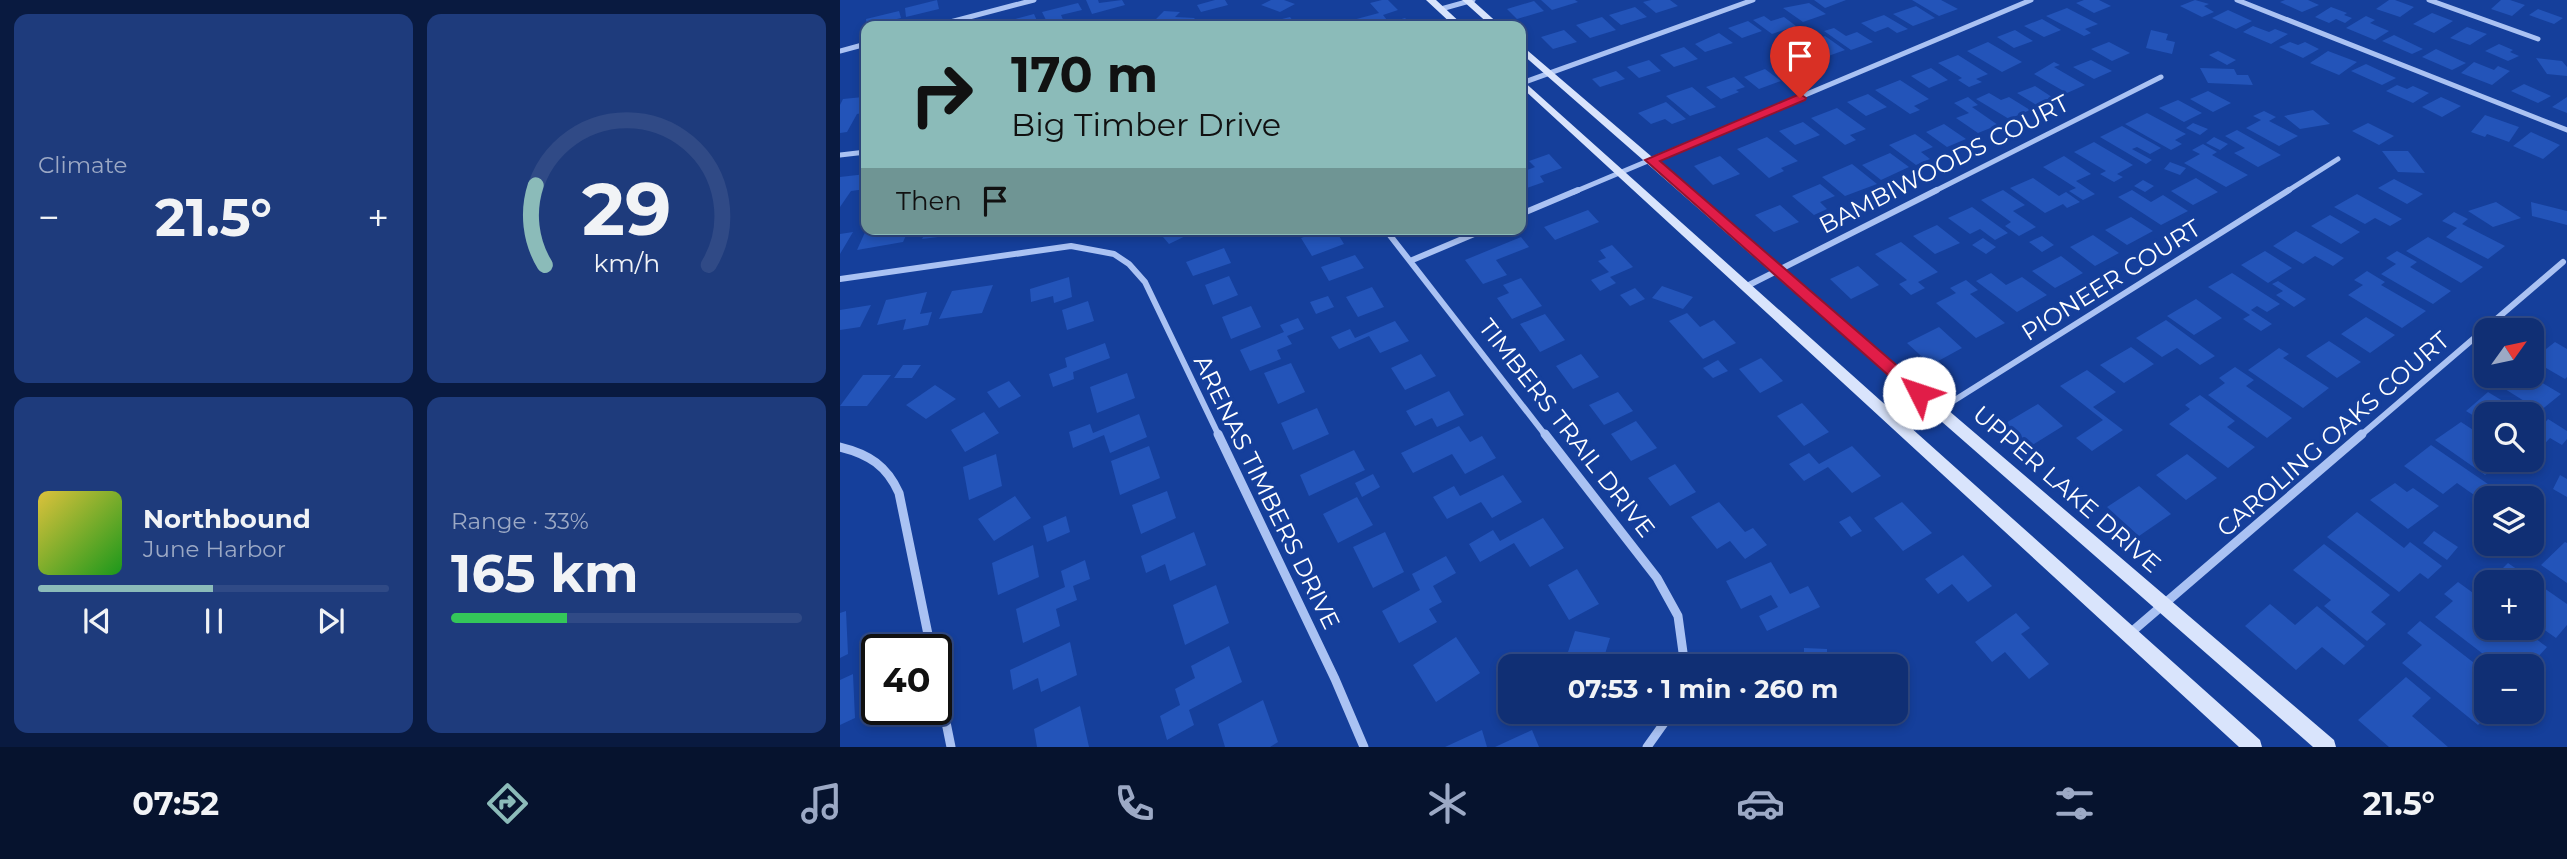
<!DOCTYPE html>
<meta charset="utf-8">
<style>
body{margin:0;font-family:Montserrat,sans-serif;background:#1e3b7c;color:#f1f3f6;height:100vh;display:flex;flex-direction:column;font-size:26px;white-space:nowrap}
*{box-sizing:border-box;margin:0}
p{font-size:23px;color:#9ca9c5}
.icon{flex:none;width:38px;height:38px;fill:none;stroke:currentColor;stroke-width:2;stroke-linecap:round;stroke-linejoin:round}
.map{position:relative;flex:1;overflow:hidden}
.panel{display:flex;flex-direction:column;gap:14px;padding:14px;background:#091a40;width:840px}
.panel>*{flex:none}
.banner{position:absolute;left:21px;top:21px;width:665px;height:214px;border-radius:14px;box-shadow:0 4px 10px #0003,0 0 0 2px #304a86;background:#8bbbb9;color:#111;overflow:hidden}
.needle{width:46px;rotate:57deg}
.controls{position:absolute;left:1634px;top:318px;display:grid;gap:14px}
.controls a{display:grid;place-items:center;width:70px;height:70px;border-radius:14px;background:#102f74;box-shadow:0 4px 10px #0003,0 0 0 2px #304a86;font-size:35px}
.speed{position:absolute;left:21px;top:634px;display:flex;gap:14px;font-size:35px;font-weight:700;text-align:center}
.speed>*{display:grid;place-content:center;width:91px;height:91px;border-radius:50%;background:#102f74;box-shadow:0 4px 10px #0003,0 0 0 2px #304a86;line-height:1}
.speed .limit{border:4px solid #111;border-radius:10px;background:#fff;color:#111}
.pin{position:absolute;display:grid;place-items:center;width:60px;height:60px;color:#fff;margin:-72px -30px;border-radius:50% 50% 50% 0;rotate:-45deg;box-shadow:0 0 7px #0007}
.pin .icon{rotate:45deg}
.me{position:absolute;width:77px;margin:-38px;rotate:311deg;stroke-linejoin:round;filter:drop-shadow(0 0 5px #0008)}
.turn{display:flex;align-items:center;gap:24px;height:147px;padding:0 35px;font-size:32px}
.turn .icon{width:91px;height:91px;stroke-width:2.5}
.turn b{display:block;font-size:49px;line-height:60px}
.then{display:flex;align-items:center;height:66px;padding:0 35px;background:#0003;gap:14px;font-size:26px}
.big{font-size:52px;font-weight:700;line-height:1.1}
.panel .card{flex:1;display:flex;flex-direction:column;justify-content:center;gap:10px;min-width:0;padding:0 24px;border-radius:14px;background:#1e3b7c}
.panel .dial{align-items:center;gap:0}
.dial svg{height:182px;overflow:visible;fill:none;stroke:#304a86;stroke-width:7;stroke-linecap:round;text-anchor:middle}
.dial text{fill:#f1f3f6;stroke:none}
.song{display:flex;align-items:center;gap:21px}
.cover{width:84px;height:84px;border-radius:10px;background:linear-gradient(135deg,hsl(50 70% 55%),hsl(120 70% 35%))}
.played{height:7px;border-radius:4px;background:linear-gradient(90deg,#8bbbb9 50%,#304a86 50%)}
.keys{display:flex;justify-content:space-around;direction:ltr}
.heat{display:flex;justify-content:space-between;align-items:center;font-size:38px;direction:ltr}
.charge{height:10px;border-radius:5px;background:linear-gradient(90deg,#34c759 33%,#304a86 0)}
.panel .tiles{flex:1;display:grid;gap:14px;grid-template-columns:repeat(2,1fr)}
.trip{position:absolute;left:658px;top:654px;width:410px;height:70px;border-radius:14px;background:#102f74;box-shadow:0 4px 10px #0003,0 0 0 2px #304a86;font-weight:700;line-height:70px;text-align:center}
.dock{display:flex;height:112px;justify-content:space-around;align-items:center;background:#06132e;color:#9ca9c5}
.dock .icon{width:49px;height:49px}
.dock .on{color:#8bbbb9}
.dock b{font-size:32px;color:#f1f3f6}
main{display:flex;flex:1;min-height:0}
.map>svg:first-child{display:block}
</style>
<main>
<section class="panel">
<div class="tiles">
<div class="card"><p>Climate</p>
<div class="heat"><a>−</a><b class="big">21.5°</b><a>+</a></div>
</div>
<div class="card dial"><svg viewBox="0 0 100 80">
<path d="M14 69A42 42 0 1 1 86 69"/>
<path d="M14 69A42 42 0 0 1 10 34" stroke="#8bbbb9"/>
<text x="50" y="56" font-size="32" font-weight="700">29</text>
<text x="50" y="72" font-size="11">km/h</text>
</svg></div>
<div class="card">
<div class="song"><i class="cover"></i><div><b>Northbound</b><p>June Harbor</p></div></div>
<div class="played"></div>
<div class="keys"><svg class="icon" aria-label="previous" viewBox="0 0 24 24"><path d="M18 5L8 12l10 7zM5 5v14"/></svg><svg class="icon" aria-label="pause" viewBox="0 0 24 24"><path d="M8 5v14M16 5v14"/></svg><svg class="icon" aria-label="next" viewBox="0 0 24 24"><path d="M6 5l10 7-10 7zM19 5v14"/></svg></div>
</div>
<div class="card"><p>Range · 33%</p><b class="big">165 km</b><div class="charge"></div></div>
</div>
</section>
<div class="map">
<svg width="1727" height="747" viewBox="0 0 1727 747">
<rect width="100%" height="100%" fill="#153f9b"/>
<path fill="#2354b9" d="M97,0L99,9L66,17L65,8Z
M246,0H258L259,3L282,0L285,5L252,14Z
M375,0H385L388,5L361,12L357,5Z
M431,0H444L455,4L440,12L421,5Z
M542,0H548L558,10L543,15L547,20L525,26H514L509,21L539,13L530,3Z
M701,0H735L738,2L712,10Z
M811,0H830L838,6L816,13L803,2Z
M974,0H1006L985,8Z
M1072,0H1101L1118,9L1099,16Z
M1244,0H1259L1271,6L1254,13L1236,3Z
M1355,0L1369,4L1364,6L1374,12L1362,17L1340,6Z
M1445,0H1468L1479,5L1462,12L1440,2Z
M1549,0H1555L1574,7L1560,17L1536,9Z
M1661,0H1670L1685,5L1672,16L1651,9Z
M694,1L704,11L677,19L667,9Z
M238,3L242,10L221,15L225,24L209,26L202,12Z
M969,3L986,14L963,22L943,8Z
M1076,6L1095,18L1073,26L1053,14Z
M795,7L807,17L781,25L769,15Z
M1491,7L1507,13L1504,15L1512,18L1505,23L1496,19L1489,23L1475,17Z
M1227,8L1258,24L1245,29L1251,33L1244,36L1206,16Z
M1698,9L1723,18L1714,24L1689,15Z
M1388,10L1412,21L1396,29L1372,18Z
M59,11L61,18L27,26L26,19Z
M324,11L340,12L335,17L355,18L347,26H330L335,21L315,20Z
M1592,13L1613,21L1594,33L1573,24Z
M194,14L198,23L166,26L164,22Z
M1044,15L1068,29L1057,33L1048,27L1035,32L1021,23Z
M924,16L931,21L944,17L956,26L932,34L913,20Z
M1526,16L1535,20L1530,23L1549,31L1535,40L1506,28Z
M450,17L457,26H433L430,22Z
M762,17L776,30L750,38L736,25Z
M565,18L573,26H550L548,23Z
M1202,19L1221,30L1204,37L1184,26Z
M908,21L922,31L902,38L888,28Z
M1413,26L1429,32L1435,29L1448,34L1431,44L1403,32Z
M1627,27L1647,34L1630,45L1610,38Z
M994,28L1006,36L1017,32L1033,42L1011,50L984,31Z
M724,30L737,42L713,49L701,37Z
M1175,30L1193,41L1174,48L1157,37Z
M1311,30L1328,34L1326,40L1335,42L1332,54L1306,48Z
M879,33L893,43L865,52L855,44Z
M1554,35L1583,49L1572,54L1542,41Z
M985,36L1005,50L980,59L960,45Z
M1148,42L1182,62L1162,72L1127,51Z
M1269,42L1290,53L1272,61L1251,49Z
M1450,42L1458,45L1465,42L1479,49L1463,58L1439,47Z
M1659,44L1673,50L1670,52L1679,56L1668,61L1645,51Z
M844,47L858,59L834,67L820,55Z
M957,49L980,65L969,69L960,62L946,67L933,57Z
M1596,49L1626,63L1612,70L1582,57Z
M1378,51L1396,60L1387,65L1369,55Z
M1488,51L1517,62L1499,75L1470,63Z
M1118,55L1148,74L1136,79L1142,82L1129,87L1118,80L1122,78L1098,63Z
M1696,58L1722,61L1727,67V76L1707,74Z
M809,60L821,71L799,78L787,67Z
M1251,60L1272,71L1254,79L1233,67Z
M1214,62L1220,65L1214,67L1245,85L1227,93L1194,74Z
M1634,62L1654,70L1658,66L1670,71L1652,85L1621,73Z
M1526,64L1556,78L1542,85L1511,71Z
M1091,68L1108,80L1089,88L1071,76Z
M1360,68L1394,69L1397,75H1408L1413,85L1368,83Z
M925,69L941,81L919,89L904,77Z
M776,71L785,79L760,87L752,79Z
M894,77L905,87L896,90L899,92L881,99L866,87Z
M1060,80L1089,99L1074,106L1080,110L1070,114L1035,90Z
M1684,84L1711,96L1698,103L1671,91Z
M1557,85L1567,89L1573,86L1589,93L1573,103L1546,91Z
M1195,86L1215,99L1198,106L1177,93Z
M852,87L876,107L850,116L826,96Z
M1368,91L1391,103L1373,112L1350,99Z
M1149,93L1161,100L1169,97L1190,110L1169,119L1136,99Z
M1028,94L1047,107L1026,116L1007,102Z
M23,97L19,104L26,103V112L17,114L7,132L0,133V105L3,99Z
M1128,97L1138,105L1132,107L1158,125L1138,133L1116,118L1129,113L1114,103Z
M1601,97L1621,106L1602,117L1582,107Z
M1727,97V113L1712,107Z
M1338,100L1362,113L1344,122L1319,108Z
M826,102L846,119L832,124L825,119L811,124L798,113Z
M997,108L1026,129L1010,135L1016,140L1005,145L971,118Z
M1473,110L1490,124L1460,129L1444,116Z
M1424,111L1436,117L1429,121L1458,136L1439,146L1406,128L1421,120L1413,116Z
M1307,113L1346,134L1335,140L1342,144L1331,150L1285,124Z
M1645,115L1679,127L1669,142L1647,134L1645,137L1631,132Z
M963,122L980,135L955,145L939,131Z
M1353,123L1368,129L1360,135L1346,128Z
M1528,123L1554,136L1539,145L1512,131Z
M1104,124L1126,139L1107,147L1086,132Z
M1282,126L1321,148L1310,154L1297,147L1292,149L1312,160L1306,164L1260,137Z
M1397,130L1441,155L1418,167L1394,153L1405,148L1385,136Z
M1691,132L1720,145L1703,159L1673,146Z
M1075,134L1093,147L1081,152L1090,159L1076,165L1049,145Z
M927,137L958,161L941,168L944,171L929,178L897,149Z
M1374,137L1388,144L1380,150L1366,143Z
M1254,142L1293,165L1277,174L1283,177L1274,182L1260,174L1266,171L1234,152Z
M1363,144L1377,152L1372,155L1408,175L1386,187L1344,163L1360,154L1352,150Z
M1542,151H1568L1585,173L1558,172Z
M1050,153L1069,167L1041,180L1022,165Z
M709,154L722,168L700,176L704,182L681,190V178L685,177L682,172L695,167L689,161Z
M880,156L900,174L873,185L854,166Z
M1224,156L1251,174L1236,181L1255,194L1243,200L1229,191L1236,188L1203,167Z
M1330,162L1346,168L1340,175L1324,169Z
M1012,164L1037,184L1005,196L982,177Z
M26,174V189L11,191L0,207V177Z
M1193,178L1219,196L1226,192L1240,202L1227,208L1223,204L1205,213L1170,188Z
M1356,178L1378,192L1353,205L1331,191Z
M1554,179L1583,194L1567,204L1538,188Z
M1303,180L1314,186L1305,192L1294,186Z
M980,184L995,196L980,202L987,209L974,215L952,196Z
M1163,190L1185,205L1173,211L1196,227L1179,236L1165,226L1171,222L1141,200Z
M1292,190L1311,202L1323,195L1348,211L1321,225L1278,197Z
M1517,194L1562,219L1550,226L1535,218L1525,224L1494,207Z
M1656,202L1681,218L1653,227L1628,211Z
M1691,202L1727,211V225L1692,216Z
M940,205L959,222L934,232L915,215Z
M1132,207L1168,233L1155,240L1140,229L1130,234L1108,218Z
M748,210L759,222L715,240L704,227Z
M1614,212L1628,219L1622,224L1665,246L1648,259L1606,237L1617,228L1602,221Z
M1490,215L1520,232L1501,244L1471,226Z
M1291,217L1313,231L1287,245L1265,230Z
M1097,225L1120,243L1095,254L1073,236Z
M69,229L63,242L17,250L26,230Z
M87,229H124L122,234L82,239Z
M340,229H360L329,244L323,237Z
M486,229H495L504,244L472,256L461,238Z
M1456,231L1504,258L1493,266L1475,256L1463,264L1433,246Z
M13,232L0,254V234Z
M1253,235L1279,253L1255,266L1230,247Z
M1202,236L1214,245L1202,252L1189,242Z
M681,237L689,247L656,260L667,275L643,284L625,260Z
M1588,237L1643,267L1621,283L1566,251Z
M1143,238L1156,247L1146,254L1132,245Z
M1061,242L1098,272L1078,282L1085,288L1071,295L1059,284L1067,280L1035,254Z
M772,245L793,267L770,277L776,283L760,291L751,280L769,272L758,261L766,258L760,250Z
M384,248L391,263L353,276L346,262Z
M1425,251L1452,268L1428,283L1401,265Z
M1557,251L1577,262L1570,267L1611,291L1593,304L1541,274L1556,264L1546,258Z
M515,255L524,268L489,281L481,267Z
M1221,256L1243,273L1215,288L1192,271Z
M1018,266L1039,285L1011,299L990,279Z
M1527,271L1545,282L1541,285L1586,311L1562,328L1508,295L1523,285L1514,280Z
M1151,273L1166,285L1182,277L1207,295L1177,312L1136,281Z
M1392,273L1440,304L1427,312L1417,306L1411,310L1432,324L1421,331L1403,319L1410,315L1368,287Z
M389,276L398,295L373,305L365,285Z
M229,277L232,297L214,303L213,296L191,302L190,289Z
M681,278L702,306L672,319L657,298L669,293L663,285Z
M1126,280L1138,290L1130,294L1165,323L1136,338L1096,303L1116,293L1110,288Z
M1438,281L1466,299L1454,307L1436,295L1443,291L1432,284Z
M153,285L142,313L99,319L112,291Z
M822,286L853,297L843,309L812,298Z
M532,287L544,307L518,317L506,297Z
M795,288L805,299L790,306L780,295Z
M87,292L80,314L92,312L88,325L63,330L66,319L37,325L46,300Z
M488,296L494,307L476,314L470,302Z
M1356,299L1382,318L1354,335L1327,316Z
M248,301L254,321L227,330L222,310Z
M31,305L20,327L0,330V310Z
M411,306L421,327L391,339L382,317Z
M847,313L860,327L874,320L896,343L863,359L829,321Z
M705,314L725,340L700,352L680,324Z
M1526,317L1555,335L1530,353L1501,334Z
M458,318L464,329L447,336L452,344L437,350L441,359L410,371L400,350L444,332L440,325Z
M1326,320L1375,356L1360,365L1337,348L1322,357L1296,338Z
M555,321L569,341L540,353L529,336L499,349L491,337L510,329L515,338Z
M1099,327L1122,348L1091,365L1067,343Z
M1489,341L1521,362L1497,378L1466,356Z
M1715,342L1727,349V377L1725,379L1692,360Z
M265,343L270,358L233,372L234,379L213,387L209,374L227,367L225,358Z
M1291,347L1314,364L1284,383L1260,365Z
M1439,348L1449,354L1443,358L1489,388L1463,408L1408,370Z
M581,354L596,376L565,390L551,368Z
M741,354L759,377L733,389L716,366Z
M921,358L943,381L920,393L899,369Z
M878,360L888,371L873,378L863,368Z
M451,363L465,392L438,404L424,373Z
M63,365H81L72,378H54Z
M1395,367L1414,380L1406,386L1452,418L1427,438L1368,395L1385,383L1379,378Z
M1247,370L1276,392L1253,407L1283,430L1252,451L1236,438L1263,420L1220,386Z
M287,373L295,398L257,413L250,387Z
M23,375H51L27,406H0Z
M1667,376H1691L1721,394L1700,411L1657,384Z
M169,381L181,396L159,408L147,392Z
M95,385L116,399L86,419L66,405Z
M609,391L624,415L597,427L592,418L575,426L566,411Z
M778,392L793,411L764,425L749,405Z
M1648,392L1686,415H1647V424L1626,411Z
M1360,395L1395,421L1387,427L1415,447L1388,468L1329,424L1350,409L1345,405Z
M962,403L989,432L964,446L937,416Z
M1198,404L1223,426L1189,447L1164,424Z
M477,408L489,434L453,450L441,423Z
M144,412L159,433L125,452L111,430Z
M299,414L307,437L270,453L264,435L233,448L229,432L250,424L253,433Z
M1692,418L1703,425L1708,419L1727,431V439L1722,445L1710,438L1695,454L1692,452Z
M796,421L817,448L791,461L771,434Z
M1621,422L1647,439V460H1666L1645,475L1595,440Z
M619,426L630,442L642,436L656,458L625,474L612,454L573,473L561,453Z
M1591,445L1661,493L1653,499H1647V504L1617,483L1603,494L1564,466Z
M309,446L320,478L280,495L271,461Z
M1012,446L1041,476L1012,493L988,467L964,481L949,464L969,453L979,464Z
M514,450L525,470L469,496L460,475Z
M156,454L162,486L129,500L123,467Z
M1347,454L1377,478L1346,500L1316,475Z
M1692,458L1699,463L1689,470L1674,460Z
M835,464L856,492L830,506L808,478Z
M533,474L540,487L522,497L515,483Z
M663,475L682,502L652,518L641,502L607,519L593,497L614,486L620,496Z
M1720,475L1727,479V497L1713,489Z
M1555,483L1567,492L1573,488L1599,506L1568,529L1530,500Z
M1299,486L1331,514L1299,536L1267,507Z
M327,491L336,518L301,534L292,505Z
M175,496L191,518L154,541L138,519Z
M517,497L533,525L498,543L483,514Z
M879,502L905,532L913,528L927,545L905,559L890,541L877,549L851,517Z
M1062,502L1092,533L1063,551L1034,518Z
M1517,512L1564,548L1570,542L1602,566L1588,579L1580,573L1559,592L1487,537Z
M226,516L230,532L207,542L203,526Z
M1010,516L1022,531L1011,537L999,522Z
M703,518L724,548L690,567L674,543L640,562L629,544L653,530L660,541Z
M1594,531L1618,547L1607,560L1583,543Z
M354,532L366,565L330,581L325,564L306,573L301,556Z
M545,532L564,572L533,588L513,547Z
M1725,542L1727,543V583L1701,565Z
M1484,544L1550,595L1531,612L1546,624L1527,641L1484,606L1491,600L1453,570Z
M193,545L199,577L158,595L152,563Z
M1123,555L1152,586L1128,602L1112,584L1098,594L1085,579Z
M606,556L616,573L593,586L602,602L589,609L597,622L559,643L542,611L580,590L572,574Z
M245,560L250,579L233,586L237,600L216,609L220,626L183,643L176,609L225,587L221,571Z
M931,562L950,594L968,586L980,607L927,631L919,616L938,607L931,595L901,609L886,581Z
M1668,563L1727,604V625L1716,638L1692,621V583H1648Z
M737,569L759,604L729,620L708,585Z
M1618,582L1647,603V628H1681L1707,647L1689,667H1660L1595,617L1613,601L1604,594Z
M376,585L389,623L345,645L333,605Z
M1430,604L1455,625L1477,606L1525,646L1504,665L1482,647L1456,670L1405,626Z
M6,611L8,654L0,658V613Z
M1176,613L1190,628L1181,634L1209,664L1189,679L1165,652L1152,662L1135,642Z
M1580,621L1647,673V712H1651L1638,725L1562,663L1582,645L1567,633Z
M735,631L770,638L761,667H723Z
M616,637L640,673L596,702L573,665Z
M230,642L237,675L201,692L198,678L173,690L170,670Z
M389,646L402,682L349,710L354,725L327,740L320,716L340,705L335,689L355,678L351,666Z
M964,648L987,649V667H964Z
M13,674L15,718L0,725V680Z
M1566,677L1591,698L1572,716L1608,747H1549L1518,720Z
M423,700L438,742L430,747H385L378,724Z
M240,706L249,747H197L194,729Z
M910,712H934V718L910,716Z
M642,730L647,747H605Z
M692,730L699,747H655Z"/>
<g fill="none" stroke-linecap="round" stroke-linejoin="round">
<path stroke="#aac2f3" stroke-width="5" d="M1397,0L1727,130
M1589,0L1698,39
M601,9L633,0
M385,23L387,26
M95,26L194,0
M0,51L26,44
M682,83L913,0
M0,155L26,152
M734,192L1191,0
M1093,192L1321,77
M1446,192L1498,159"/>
<path stroke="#aac2f3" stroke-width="6" d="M681,214L738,190
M545,229L706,436
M570,261L646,229
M0,279L231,246L274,254L289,264L305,282L379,436
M905,287L1097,190
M1064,432L1449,190
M1520,436L1723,262"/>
<path stroke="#aac2f3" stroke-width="9" d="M378,434L495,679L524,747
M705,434L817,578L838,616L845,667
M0,447C29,454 47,466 59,493L91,649
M1288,635L1522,434
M96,673L111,747
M807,747L832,712"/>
<path fill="#d9e4fc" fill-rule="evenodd" d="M586,0H596L624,26H614Z
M622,0H632L661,26H651Z
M681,45L1494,740L1496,747H1473L681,53Z
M681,79L1420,740L1422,747H1399L681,87Z"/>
</g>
<path fill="#e11d48" stroke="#92132f" stroke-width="2" d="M960,94L966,98L965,100L820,161L1084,389L1087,393L1084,397H1073L805,160Z"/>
<g text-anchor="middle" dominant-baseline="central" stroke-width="7" stroke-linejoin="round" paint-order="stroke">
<g font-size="24" fill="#fff" stroke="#153f9b">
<text transform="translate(1104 164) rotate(-27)">BAMBIWOODS COURT</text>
<text transform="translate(1271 280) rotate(-32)">PIONEER COURT</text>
<text transform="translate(727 428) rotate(52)">TIMBERS TRAIL DRIVE</text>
<text transform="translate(1493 434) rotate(-41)">CAROLING OAKS COURT</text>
<text transform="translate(1227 489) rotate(41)">UPPER LAKE DRIVE</text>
<text transform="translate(427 492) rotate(64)">ARENAS TIMBERS DRIVE</text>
</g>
</g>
</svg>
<div class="controls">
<a><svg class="needle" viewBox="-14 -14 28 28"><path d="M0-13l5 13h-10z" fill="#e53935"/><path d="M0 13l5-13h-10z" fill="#9ca9c5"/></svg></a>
<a><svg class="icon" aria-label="search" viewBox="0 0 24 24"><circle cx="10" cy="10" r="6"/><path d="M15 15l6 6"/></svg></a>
<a><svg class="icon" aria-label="layers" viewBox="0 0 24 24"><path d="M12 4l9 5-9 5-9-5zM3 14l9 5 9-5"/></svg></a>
<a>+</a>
<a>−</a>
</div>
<div class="speed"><div class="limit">40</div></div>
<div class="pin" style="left:960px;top:98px;background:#d93025"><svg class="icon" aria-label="arrive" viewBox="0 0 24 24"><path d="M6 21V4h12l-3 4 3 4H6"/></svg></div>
<svg class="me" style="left:1079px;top:393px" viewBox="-20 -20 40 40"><circle r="19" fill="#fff"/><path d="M0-13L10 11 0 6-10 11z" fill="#e11d48"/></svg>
<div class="trip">07:53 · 1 min · 260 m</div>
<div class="banner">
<div class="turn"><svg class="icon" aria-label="right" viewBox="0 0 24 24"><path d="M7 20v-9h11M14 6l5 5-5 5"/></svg><div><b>170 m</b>Big Timber Drive</div></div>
<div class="then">Then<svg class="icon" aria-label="arrive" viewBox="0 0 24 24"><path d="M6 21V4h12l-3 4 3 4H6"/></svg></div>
</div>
</div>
</main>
<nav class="dock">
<b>07:52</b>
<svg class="icon on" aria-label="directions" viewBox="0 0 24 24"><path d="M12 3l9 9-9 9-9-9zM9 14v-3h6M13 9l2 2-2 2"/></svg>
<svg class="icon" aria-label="music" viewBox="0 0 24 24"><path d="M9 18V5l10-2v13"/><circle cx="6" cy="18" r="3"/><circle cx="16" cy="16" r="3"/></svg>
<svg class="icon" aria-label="phone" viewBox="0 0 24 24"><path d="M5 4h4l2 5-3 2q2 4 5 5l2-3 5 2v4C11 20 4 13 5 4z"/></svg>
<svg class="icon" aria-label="climate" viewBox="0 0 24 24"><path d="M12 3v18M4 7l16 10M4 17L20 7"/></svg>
<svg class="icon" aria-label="car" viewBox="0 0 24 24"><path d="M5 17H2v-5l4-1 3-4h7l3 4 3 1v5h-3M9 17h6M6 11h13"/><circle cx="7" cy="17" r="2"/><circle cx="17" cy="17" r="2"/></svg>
<svg class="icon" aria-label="filters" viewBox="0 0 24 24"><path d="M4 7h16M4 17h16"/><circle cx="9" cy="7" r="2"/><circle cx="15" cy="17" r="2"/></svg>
<b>21.5°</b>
</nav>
